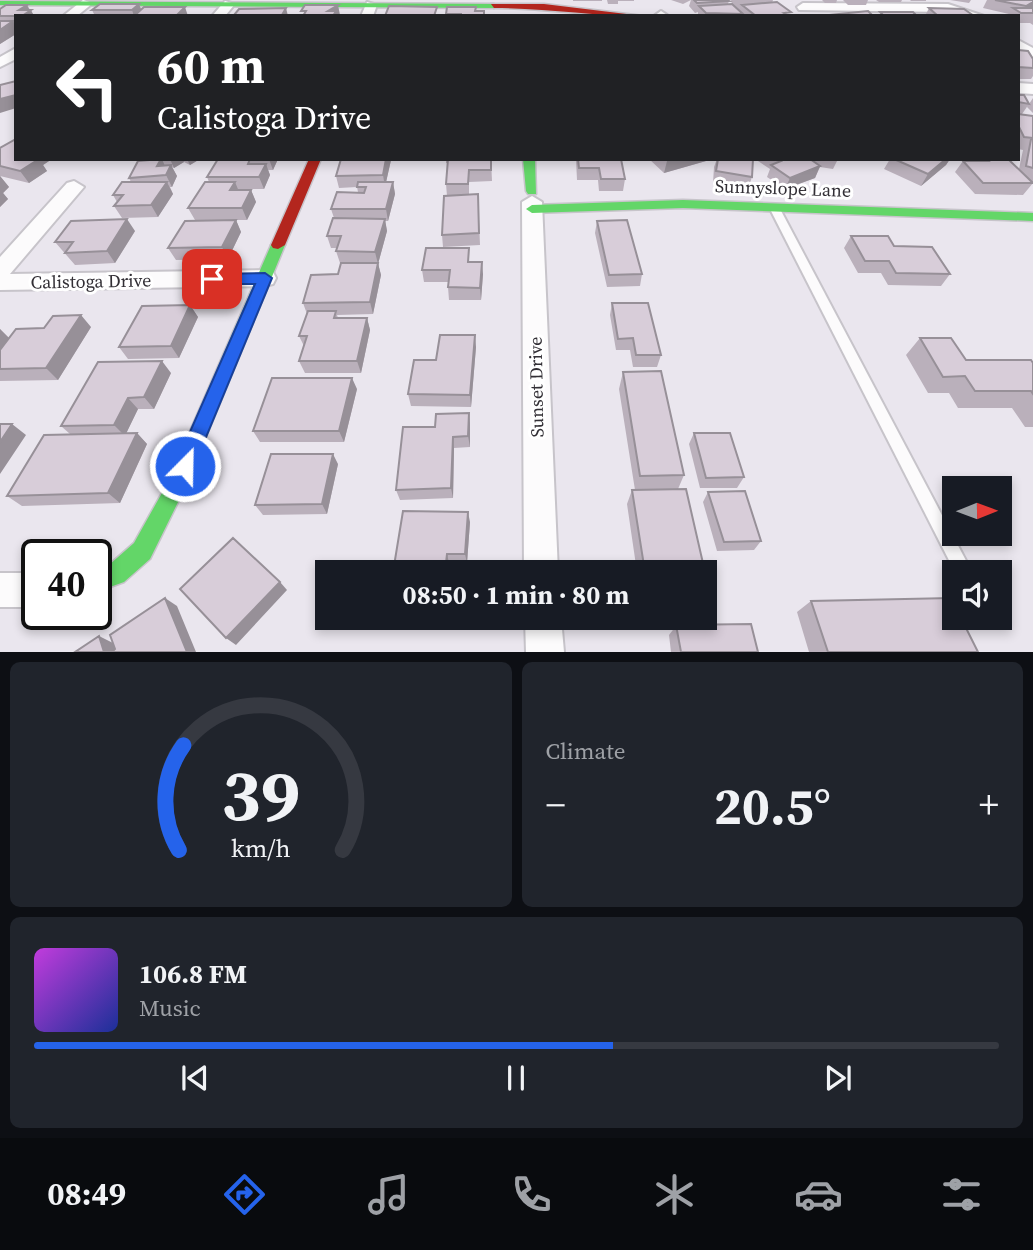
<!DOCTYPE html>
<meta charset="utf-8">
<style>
body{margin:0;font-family:"Source Serif 4",serif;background:#20242c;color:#f1f3f6;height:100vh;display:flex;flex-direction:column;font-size:26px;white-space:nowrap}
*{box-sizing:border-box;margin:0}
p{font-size:23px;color:#9ea1a6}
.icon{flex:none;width:38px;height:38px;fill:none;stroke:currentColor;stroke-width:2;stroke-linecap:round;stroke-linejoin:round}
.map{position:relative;height:652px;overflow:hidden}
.details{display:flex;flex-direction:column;gap:10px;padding:10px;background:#0d0f14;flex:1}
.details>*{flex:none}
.hud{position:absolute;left:14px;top:14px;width:1006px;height:147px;border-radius:0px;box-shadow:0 4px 10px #0003;background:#202124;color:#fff;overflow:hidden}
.needle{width:46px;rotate:89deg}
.controls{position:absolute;left:942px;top:476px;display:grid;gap:14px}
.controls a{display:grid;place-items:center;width:70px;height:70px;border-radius:0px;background:#171b24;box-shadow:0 4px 10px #0003;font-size:35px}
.speed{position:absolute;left:21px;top:539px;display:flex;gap:14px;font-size:35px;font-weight:700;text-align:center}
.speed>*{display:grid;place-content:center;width:91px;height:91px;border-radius:50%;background:#171b24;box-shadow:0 4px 10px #0003;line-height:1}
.speed .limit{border:4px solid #111;border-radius:10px;background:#fff;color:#111}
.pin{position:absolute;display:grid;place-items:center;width:60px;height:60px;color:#fff;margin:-30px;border-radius:14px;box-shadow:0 4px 10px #0006}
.me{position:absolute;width:77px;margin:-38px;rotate:23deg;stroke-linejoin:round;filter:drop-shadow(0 0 5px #0008)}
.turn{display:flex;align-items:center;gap:24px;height:147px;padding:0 28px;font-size:32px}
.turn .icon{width:91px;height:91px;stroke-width:2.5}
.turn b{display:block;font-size:49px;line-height:60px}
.big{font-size:52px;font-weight:700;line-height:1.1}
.details .tile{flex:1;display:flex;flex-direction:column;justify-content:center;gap:10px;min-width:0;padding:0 24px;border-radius:10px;background:#20242c}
.details .dial{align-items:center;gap:0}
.dial svg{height:182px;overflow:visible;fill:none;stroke:#363941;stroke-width:7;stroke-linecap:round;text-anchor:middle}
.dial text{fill:#f1f3f6;stroke:none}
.song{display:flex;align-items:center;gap:21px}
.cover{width:84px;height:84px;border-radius:10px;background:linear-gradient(135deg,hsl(290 70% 55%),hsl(230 70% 35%))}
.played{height:7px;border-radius:4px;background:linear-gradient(90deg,#2563eb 60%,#363941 60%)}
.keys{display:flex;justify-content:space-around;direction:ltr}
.heat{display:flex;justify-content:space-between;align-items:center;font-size:38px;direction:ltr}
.details .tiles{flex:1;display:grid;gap:10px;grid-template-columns:1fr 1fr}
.tile:last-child{grid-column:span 2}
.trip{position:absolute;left:315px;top:560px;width:402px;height:70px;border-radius:0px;background:#171b24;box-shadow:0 4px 10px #0003;font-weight:700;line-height:70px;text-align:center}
.tabs{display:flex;height:112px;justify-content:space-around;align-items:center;background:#090b0e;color:#9ea1a6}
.tabs .icon{width:49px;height:49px}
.tabs .active{color:#2563eb}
.tabs b{font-size:32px;color:#f1f3f6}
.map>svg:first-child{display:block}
</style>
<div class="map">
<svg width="1033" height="652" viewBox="0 0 1033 652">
<rect width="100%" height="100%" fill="#eae6ee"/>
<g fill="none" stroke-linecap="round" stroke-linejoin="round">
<defs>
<path id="lane" d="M774,204L779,207L972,572H955L769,207Z"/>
<path id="street" d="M83,0L93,3L77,16H63Z
M225,1L235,4L225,16H212Z
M367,2L377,5L373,16H361Z
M803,3L948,4L984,16L948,12L799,10L797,7Z
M661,11L667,15L654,16Z
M1018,40L1033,48V58L1018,50Z
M16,48V59L0,67V57Z
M1018,83L1033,84V94L1018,93Z
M74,181L84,187L10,274L265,270L273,272L276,278L273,284L265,286L0,290V257L67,183Z
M532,196L542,202L558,572H524L522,202Z
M0,573H37V607H0Z
M525,618H561L564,652H526Z"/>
<path id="fast" d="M0,1L494,4L498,6L494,8L0,5Z
M523,159H535L536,194H528L526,191Z
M683,200L1033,213V221L683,208L532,213L526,209L532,205Z
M278,241L285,245L184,490L150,559L124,582L96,592V570L109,565L134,543L167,484L271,245Z"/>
<path id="jam" d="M491,4H544L643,16C593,16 544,8 494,8Z
M309,159H321L285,245L278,249L273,248L271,245Z"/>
</defs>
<use href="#lane" stroke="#c7c4ca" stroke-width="4"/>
<use href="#street" stroke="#c7c4ca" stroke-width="4"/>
<use href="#fast" stroke="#c7c4ca" stroke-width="3"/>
<use href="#jam" stroke="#c7c4ca" stroke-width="3"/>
<use href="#lane" fill="#fcfbfc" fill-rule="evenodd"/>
<use href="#street" fill="#fcfbfc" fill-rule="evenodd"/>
<use href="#fast" fill="#63d668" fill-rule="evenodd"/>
<use href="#jam" fill="#b3261e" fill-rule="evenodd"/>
</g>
<path fill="#bab0bb" d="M573,0H602V1H573Z
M607,0H634V1H618V4H608Z
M671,0H727L729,1L728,4H732L731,0H773L772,3L790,16H698V12L695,13L689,6L691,0L683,4Z
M822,0H837L836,3H825Z
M843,0H868L866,5H848Z
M876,0H902L901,2H879Z
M910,0H926V1H911Z
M950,0H971L969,3Z
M987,0H1033V25L1030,23H1018V16H1008L1009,14L983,8Z
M139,4L141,10L188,16H95L92,10Z
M27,5L34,16H16V34L0,44V9Z
M447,7L476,11L484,16H446Z
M929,8L974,16H925Z
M1018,50L1033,59V76L1031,79H1018Z
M1018,95L1029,104L1022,114L1033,116V183L1023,195L975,194L955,172L963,161H979L980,159H1008L1019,169L1023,150L1018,149Z
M1033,98V113L1027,107Z
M0,148L16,159H52L43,165L47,171L29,183L0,176L9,187L3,193L8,199L0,207Z
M72,159H129L127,161H74Z
M136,159H200L190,165L184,162L174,168L172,167L177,176L172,187H170L173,194L158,217L122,218L114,206L117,202L113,195L131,182L129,178L138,161Z
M218,159H278L273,170H268L270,175L264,189H238V190H251L256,202L247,220H195L188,208L209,182L207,177Z
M446,159H491L492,181L469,182V195L478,194L480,245L443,247L442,235L447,196L446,184L448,163H446Z
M576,159H621L625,179L623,191H599L598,180H577Z
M649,159H707L706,161L664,173Z
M717,159H753L752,177L748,189L713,183L714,167Z
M759,159H838L833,169L820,167L815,178L785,189L767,177L770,169L758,161Z
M890,159H950L946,165L921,186L884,169Z
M391,160L386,182H393L395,194L388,221H385L387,231L378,264L381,275L373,314L337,315L338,318H367L370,330L361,373H305L299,361L304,346L299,336L307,314L303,303L338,274L341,263H340L336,251L337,248H331L327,236L334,218L331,209L358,192L357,187L339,188L336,176Z
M236,220L241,232L228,259L176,260L168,248Z
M597,221L642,274L640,286L607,287L595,233Z
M135,231L115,263L75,265L55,242Z
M851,236L894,246L950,274L941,286L888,285L881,273H858L844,248Z
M470,262L483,274L481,300H449L448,287L449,282H424L422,270Z
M612,303L661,355L657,367H633L630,350H616L610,315Z
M190,305L198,317L179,358L128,359L119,347Z
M91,327L58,380L0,381V329L9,338Z
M920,338L966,360L1033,363V427H1025L1012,408H958L949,393H928L906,355Z
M476,347L471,407L411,406L408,394L436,360Z
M623,372L684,475L678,489L705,572H637L627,504L632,490H635L619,389Z
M171,373L154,409H138L126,433H137L147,444L120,503L22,506L7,496L70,434L61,426Z
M357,389L344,442H260L253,431Z
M469,413L470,424V447L454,448L453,498L400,500L396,490L435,427Z
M694,433L744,477L737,488H700L689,444Z
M338,464L327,514L263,515L255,505Z
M708,492L761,541L754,550L717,551L703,502Z
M470,522L467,563H449L393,572Z
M705,574L714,614L705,625L758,652H671L669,635L676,626H645L644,618H705Z
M811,601L978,652H809L797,612Z
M386,618H459L458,629L390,628L386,620Z"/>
<path fill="#979098" d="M1033,2V7L1032,9L1022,13L1026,6Z
M139,4L143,14L134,16L132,10Z
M27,5L30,11L31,10L34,16H22L19,10Z
M338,5L340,15L338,16H329L328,11Z
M185,7L188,16H176Z
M286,8L288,16H282V15Z
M13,21L16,26V34L0,44V30Z
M16,95V108L0,113V99Z
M30,159H52L43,165L47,171L29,183L20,171Z
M148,159H162L167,171L153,168Z
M170,159H183L184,162L174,168Z
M187,159H200L190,165Z
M269,159H278L273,170Z
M386,159H391V160L385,187L383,175Z
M674,159H707L706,161L664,173L667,161Z
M946,159H950L946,165L921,186L928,174Z
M266,164L270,175L264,189L259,177Z
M171,165L177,176L172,187L166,175Z
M820,166L815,178L785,189L790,178Z
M0,176L9,187L3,193L8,199L0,207Z
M167,182L173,194L158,217L151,205Z
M235,182L240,194L230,190Z
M393,182L395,194L388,221L386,209Z
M251,190L256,202L247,220L242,208Z
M127,219L135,231L115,263L107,251Z
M385,219L387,231L378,264L375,252Z
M236,220L241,232L228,259L222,247Z
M482,262L483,274L481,300L480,288Z
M378,263L381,275L373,314L370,302Z
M190,305L198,317L179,358L171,346Z
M81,315L91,327L58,380L46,368Z
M367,318L370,330L361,373L357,361Z
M0,329L10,339L0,353Z
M475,335L476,347L471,407L470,395Z
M162,361L171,373L154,409L144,397Z
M352,378L357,389L344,442L339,431Z
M128,398L138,409L125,436L114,425Z
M469,413L470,424V447L468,436Z
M12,424L26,435L0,474V442Z
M137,433L147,444L120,503L108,493Z
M453,437L454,448L453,498L451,488Z
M333,454L338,464L327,514L322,504Z
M468,512L470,522L467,563L465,554Z
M447,554L449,563L448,572H445Z
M280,582L287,590L236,645L226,638Z
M165,598L177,606L196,652H187Z
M456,618H459L458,629L456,622Z
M99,636L113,643L116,652H104Z"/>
<path fill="#d8cdd9" stroke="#979098" stroke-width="2" d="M694,0H727L729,1L697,3Z
M995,0H1033V2L1026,6Z
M777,2L791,12L784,13L789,16H756L742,5Z
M100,4H139L132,10H92Z
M732,4L743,14L706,13L699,6Z
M6,5H27L19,10H31L22,16H0V9Z
M305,5H338L328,11H336L333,16H303L306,11H301Z
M389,6L437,7L434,16H385Z
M144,7H185L176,16H134Z
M447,7H476L475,11H484V16H461V14H446Z
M286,8L282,15H234L239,9Z
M929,8L964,9L974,16H938Z
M1013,8H1033V13H1021Z
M868,11L873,16H830L829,15Z
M880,12H913L917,16H884Z
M0,21H13L0,30Z
M1018,50L1028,51L1033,59V68L1018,67Z
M16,81V95L0,99V85Z
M1018,95H1024L1029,104L1018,102Z
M1018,114L1033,116V138L1024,137L1018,125Z
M16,139V159H39L20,171L0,166V148Z
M1031,139H1033V168L1026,166Z
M161,159L157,166L171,165L166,175L129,178L138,161Z
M218,159H250L248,164H266L259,177H207Z
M341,159H386L383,175L336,176Z
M448,159H491V170H469L468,184H446Z
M578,159H621L625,179H601L599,168H579Z
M718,159H753L752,177L716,171Z
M778,159H810L820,166L790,178L771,165L781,161Z
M894,159H946L928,174Z
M988,159H1008L1033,183H983L963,161H989Z
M122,182H167L151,205L114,206L123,195H113Z
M205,182H235L230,190H251L242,208H188Z
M358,182H393L386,209H331L337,192L364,193L366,187H357Z
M478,194L479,233L442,235L444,196Z
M333,218L385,219L375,252L336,251L341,236H327Z
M127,219L107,251L65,253L73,242H55L71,221Z
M236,220L222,247L168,248L185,221Z
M627,220L642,274L609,275L597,221Z
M851,236H888L894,246L932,247L950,274L896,273L889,261H865Z
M426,248H469L468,262H482L480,288L448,287L450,270H422Z
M341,263H378L370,302L303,303L311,275L338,274Z
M612,303H648L661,355H636L633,338L618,339Z
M190,305L171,346L119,347L142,306Z
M308,311H336L334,318H367L357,361H299L307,336H299Z
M81,315L46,368L0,369V350L16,329L44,328L53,316Z
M440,335H475L470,395L408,394L414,360H436Z
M920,338H951L966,360H1031L1033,363V394L1031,391H975L965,376L943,377Z
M162,361L144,397L128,398L114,425L61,426L98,362Z
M661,371L684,475L640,476L623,372Z
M272,378H352L339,431H253Z
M469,413L468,436L453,437L451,488L396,490L403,427H435L436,414Z
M0,424H12L0,442Z
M137,433L108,493L7,496L44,435Z
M694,433H730L744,477L706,478Z
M271,454H333L322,504L255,505Z
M686,489L705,572H645L632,490Z
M745,491L761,541L724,542L708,492Z
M403,511L468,512L465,554H447L445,572H393Z
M233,538L280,582L226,638L180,589Z
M705,574L714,614H705Z
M165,598L187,652H112L115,649L110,635Z
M952,598L954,602V618H961L978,652H828L811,601Z
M386,618H456V622L386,620Z
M751,624L758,652H681L676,625Z
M99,636L104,652H75Z"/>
<path fill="#2563eb" stroke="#184099" stroke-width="2" d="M265,273L272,278L194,466L192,472L185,475L178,472L175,466L255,284H212L205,279L212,274Z"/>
<g text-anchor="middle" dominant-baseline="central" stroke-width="6" stroke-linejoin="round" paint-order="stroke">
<g font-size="18" fill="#322f35" stroke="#fff">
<text transform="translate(783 188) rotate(2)">Sunnyslope Lane</text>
<text transform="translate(91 281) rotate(-1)">Calistoga Drive</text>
<text transform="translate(536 387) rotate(-91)">Sunset Drive</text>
</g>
</g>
</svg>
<div class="controls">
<a><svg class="needle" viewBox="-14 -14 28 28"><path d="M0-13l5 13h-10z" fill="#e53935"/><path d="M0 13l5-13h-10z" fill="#9ea1a6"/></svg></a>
<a><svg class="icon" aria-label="sound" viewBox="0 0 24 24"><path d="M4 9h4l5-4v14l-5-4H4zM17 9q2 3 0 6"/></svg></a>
</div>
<div class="speed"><div class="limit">40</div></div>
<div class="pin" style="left:212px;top:279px;background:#d93025"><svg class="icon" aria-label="arrive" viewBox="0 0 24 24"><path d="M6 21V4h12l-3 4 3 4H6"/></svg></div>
<svg class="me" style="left:185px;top:466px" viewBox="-20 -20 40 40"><circle r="17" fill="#2563eb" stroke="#fff" stroke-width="3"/><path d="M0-11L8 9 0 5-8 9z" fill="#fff"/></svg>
<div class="trip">08:50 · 1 min · 80 m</div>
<div class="hud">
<div class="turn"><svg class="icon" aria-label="left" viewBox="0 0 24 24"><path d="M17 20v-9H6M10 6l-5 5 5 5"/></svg><div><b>60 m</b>Calistoga Drive</div></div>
</div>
</div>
<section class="details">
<div class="tiles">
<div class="tile dial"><svg viewBox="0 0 100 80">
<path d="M14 69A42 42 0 1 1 86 69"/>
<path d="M14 69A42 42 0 0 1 16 23" stroke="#2563eb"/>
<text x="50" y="56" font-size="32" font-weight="700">39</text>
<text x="50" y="72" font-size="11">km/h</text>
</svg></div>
<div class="tile"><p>Climate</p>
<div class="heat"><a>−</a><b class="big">20.5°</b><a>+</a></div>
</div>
<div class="tile">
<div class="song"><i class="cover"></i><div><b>106.8 FM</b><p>Music</p></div></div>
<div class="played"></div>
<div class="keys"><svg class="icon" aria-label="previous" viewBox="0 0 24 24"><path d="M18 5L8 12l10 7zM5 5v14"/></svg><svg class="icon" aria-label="pause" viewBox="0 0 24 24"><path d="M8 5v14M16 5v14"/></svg><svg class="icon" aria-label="next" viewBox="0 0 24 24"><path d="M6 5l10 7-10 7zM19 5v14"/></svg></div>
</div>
</div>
</section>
<nav class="tabs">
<b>08:49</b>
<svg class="icon active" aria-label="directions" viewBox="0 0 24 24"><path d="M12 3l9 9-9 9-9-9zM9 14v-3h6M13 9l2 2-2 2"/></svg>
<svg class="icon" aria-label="music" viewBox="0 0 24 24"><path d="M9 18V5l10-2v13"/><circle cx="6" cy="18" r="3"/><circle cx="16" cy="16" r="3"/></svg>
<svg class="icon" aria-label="phone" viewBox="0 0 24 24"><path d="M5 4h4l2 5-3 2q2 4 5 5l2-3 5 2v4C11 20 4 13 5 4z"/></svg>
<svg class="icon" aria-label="climate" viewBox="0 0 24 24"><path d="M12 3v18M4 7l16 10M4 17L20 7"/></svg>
<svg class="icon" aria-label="car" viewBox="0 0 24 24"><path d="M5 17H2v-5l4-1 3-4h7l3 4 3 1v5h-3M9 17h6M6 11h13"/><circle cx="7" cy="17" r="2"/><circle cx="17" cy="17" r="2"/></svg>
<svg class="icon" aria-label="filters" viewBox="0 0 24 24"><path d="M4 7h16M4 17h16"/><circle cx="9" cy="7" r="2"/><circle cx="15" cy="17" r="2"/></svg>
</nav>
